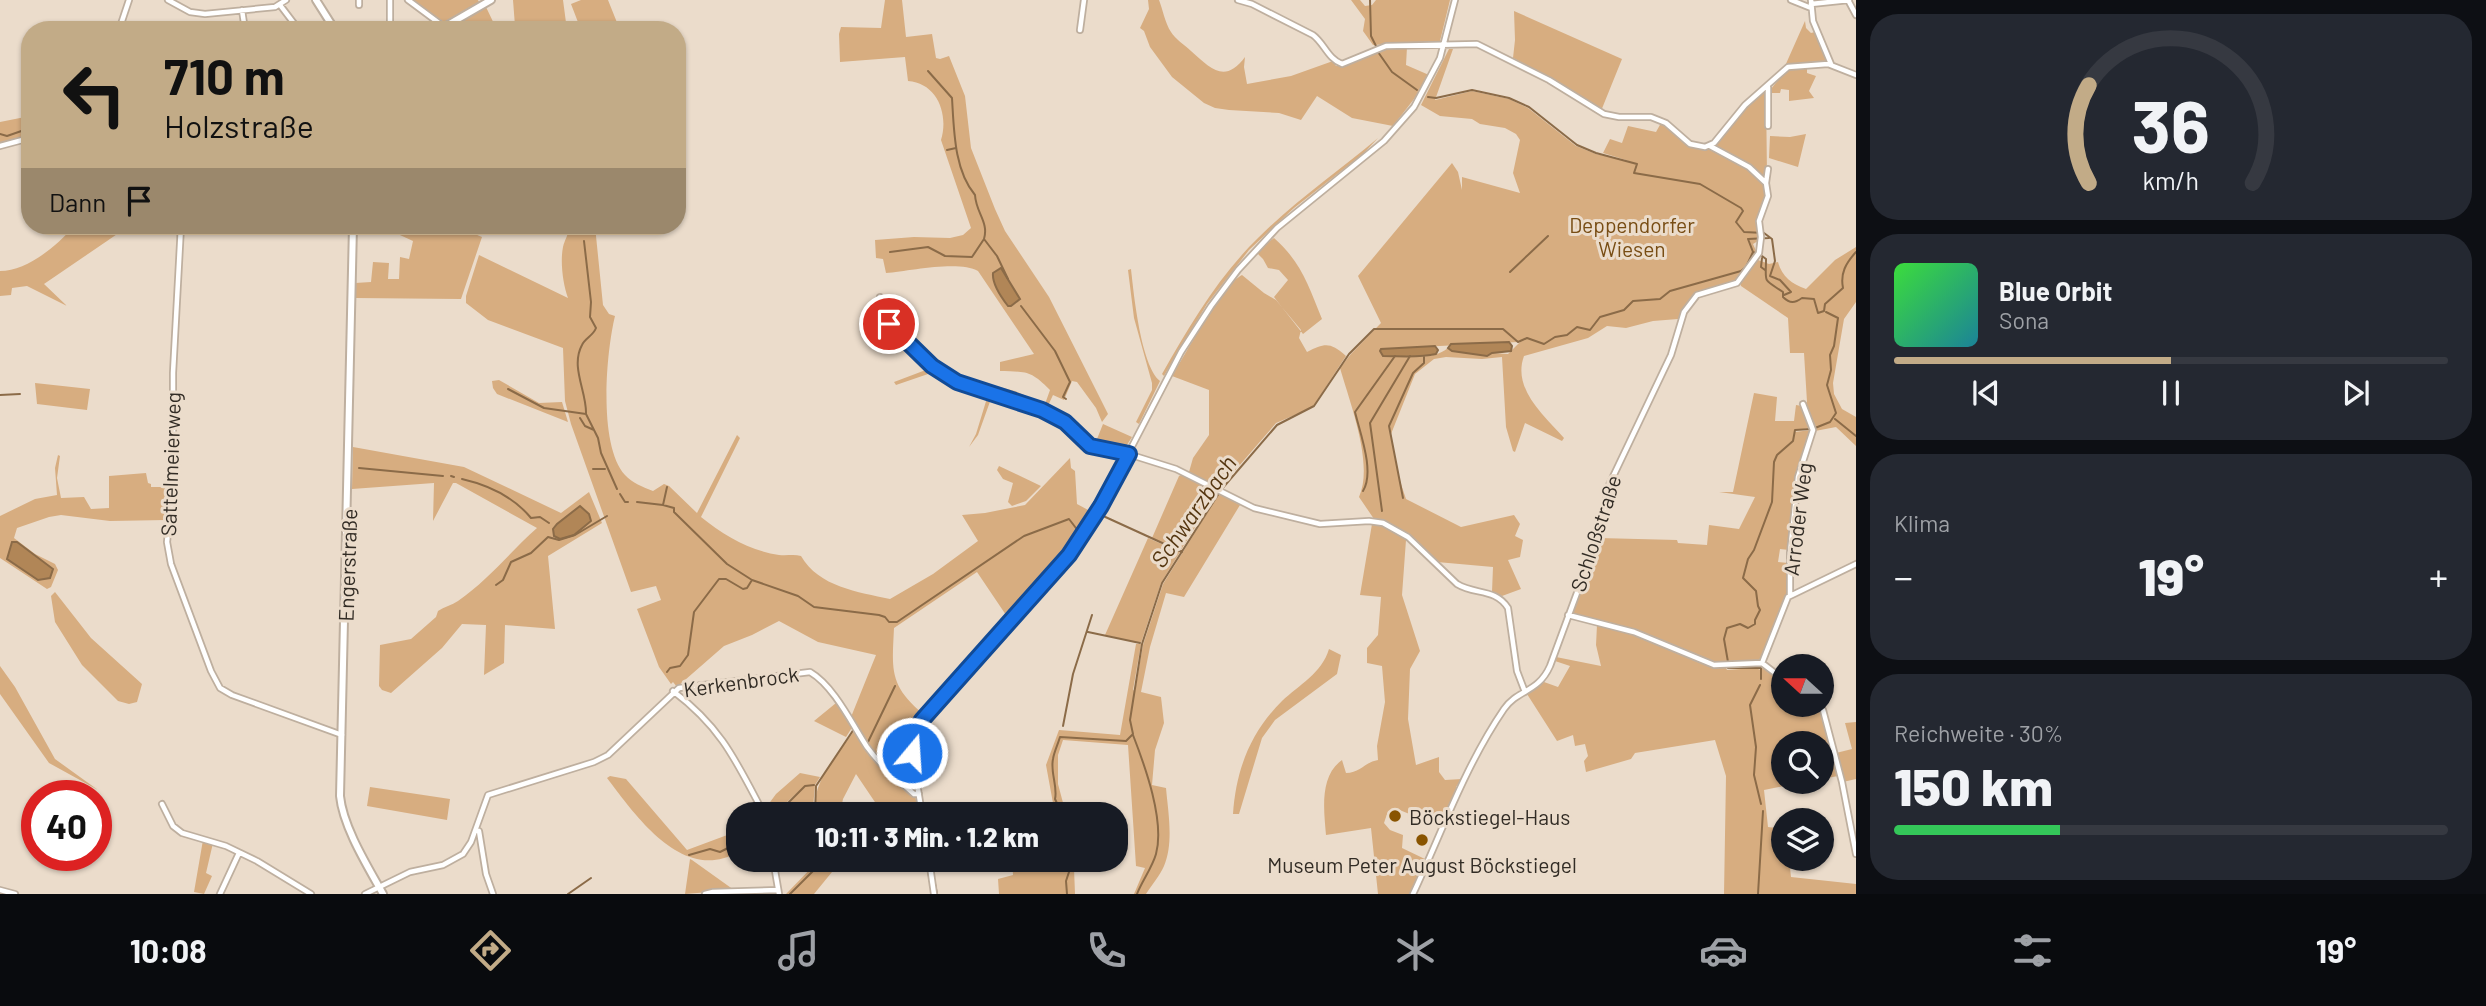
<!DOCTYPE html>
<html lang="de">
<meta charset="utf-8">
<style>
body{margin:0;font-family:Barlow,sans-serif;background:#242831;color:#f1f3f6;height:100vh;display:flex;flex-direction:column;font-size:26px;white-space:nowrap}
*{box-sizing:border-box;margin:0}
p{font-size:23px;color:#9ea1a6}
.icon{flex:none;width:38px;height:38px;fill:none;stroke:currentColor;stroke-width:2;stroke-linecap:round;stroke-linejoin:round}
.map{position:relative;flex:1;overflow:hidden}
.details{display:flex;flex-direction:column;gap:14px;padding:14px;background:#0d0f14;width:630px}
.details>*{flex:none}
.hud{position:absolute;left:21px;top:21px;width:665px;height:214px;border-radius:28px;box-shadow:0 2px 5px #0004;background:#c2ab87;color:#111;overflow:hidden}
.needle{width:46px;rotate:291deg}
.fabs{position:absolute;left:1771px;top:654px;display:grid;gap:14px}
.fabs a{display:grid;place-items:center;width:63px;height:63px;border-radius:50%;background:#171b24;box-shadow:0 2px 5px #0004;font-size:35px}
.speed{position:absolute;left:21px;top:780px;display:flex;gap:14px;font-size:35px;font-weight:700;text-align:center}
.speed>*{display:grid;place-content:center;width:91px;height:91px;border-radius:50%;background:#171b24;box-shadow:0 2px 5px #0004;line-height:1}
.speed .limit{border:10px solid #d22;background:#fff;color:#111}
.pin{position:absolute;display:grid;place-items:center;width:60px;height:60px;color:#fff;margin:-30px;border:4px solid #fff;border-radius:50%;box-shadow:0 2px 7px #0007}
.me{position:absolute;width:77px;margin:-38px;rotate:18deg;stroke-linejoin:round;filter:drop-shadow(0 0 5px #0008)}
.turn{display:flex;align-items:center;gap:24px;height:147px;padding:0 28px;font-size:32px}
.turn .icon{width:91px;height:91px;stroke-width:2.5}
.turn b{display:block;font-size:49px;line-height:60px}
.then{display:flex;align-items:center;height:66px;padding:0 28px;background:#0003;gap:14px;font-size:26px}
.big{font-size:52px;font-weight:800;line-height:1.1}
.details .card{flex:1;display:flex;flex-direction:column;justify-content:center;gap:10px;min-width:0;padding:0 24px;border-radius:28px;background:#242831}
.details .dial{align-items:center;gap:0}
.dial svg{height:182px;overflow:visible;fill:none;stroke:#363941;stroke-width:7;stroke-linecap:round;text-anchor:middle}
.dial text{fill:#f1f3f6;stroke:none}
.song{display:flex;align-items:center;gap:21px}
.cover{width:84px;height:84px;border-radius:10px;background:linear-gradient(135deg,hsl(120 70% 55%),hsl(190 70% 35%))}
.played{height:7px;border-radius:4px;background:linear-gradient(90deg,#c2ab87 50%,#363941 50%)}
.keys{display:flex;justify-content:space-around;direction:ltr}
.heat{display:flex;justify-content:space-between;align-items:center;font-size:38px;direction:ltr}
.charge{height:10px;border-radius:5px;background:linear-gradient(90deg,#34c759 30%,#363941 0)}
.trip{position:absolute;left:726px;top:802px;width:402px;height:70px;border-radius:28px;background:#171b24;box-shadow:0 2px 5px #0004;font-weight:800;line-height:70px;text-align:center}
.tabs{display:flex;height:112px;justify-content:space-around;align-items:center;background:#090b0e;color:#9ea1a6}
.tabs .icon{width:49px;height:49px}
.tabs .current{color:#c2ab87}
.tabs b{font-size:32px;color:#f1f3f6}
main{display:flex;flex:1;min-height:0}
.map>svg:first-child{display:block}
</style>
<main>
<div class="map">
<svg width="1856" height="894" viewBox="0 0 1856 894">
<rect width="100%" height="100%" fill="#ebdccb"/>
<path fill="#d7ad80" fill-rule="evenodd" d="M410,0H478L479,2L444,22Z
M513,0H563L567,30H523V26H515Z
M581,0H608L620,30H581L571,4Z
M885,0H902L906,37L932,34L936,58L940,59L949,56L965,96L971,148L995,209L1005,231L1049,297L1100,398L1108,414L1102,422L1096,408L1077,382L1072,381L1064,400L1053,395L1046,410L1025,402L1022,408L992,396L978,435L969,447L976,434L987,398L971,394L931,373L896,385L894,382L931,368L958,384L962,377L1015,391L1045,404L1050,390C1030,370 1027,372 1000,371V362L1034,354L978,271C959,260 909,271 886,273L883,259L876,258L875,240L914,237L950,238L963,235L971,228L941,140C949,114 937,83 908,81L905,57L840,62L839,34L841,27L881,28Z
M1148,0H1159C1163,10 1165,23 1171,32C1175,39 1185,45 1191,51C1211,69 1225,84 1245,57L1244,67L1247,84L1291,76L1333,61L1336,66H1344L1378,50L1407,47L1406,65L1429,75L1414,99L1393,126L1352,118L1317,96L1301,120L1279,113L1229,110L1215,108L1204,103L1172,77L1150,47L1144,31L1140,28L1149,9Z
M1351,0H1360L1365,6L1372,5L1376,0H1450L1440,41L1373,45L1363,31L1365,19Z
M486,7L497,30H454L453,27Z
M1514,11L1622,59L1601,111L1551,78L1513,58L1515,40Z
M1805,21L1806,28L1811,33L1815,32L1827,59L1826,61L1785,66Z
M1449,49H1453L1435,100L1472,91L1509,99L1528,108L1576,146L1596,154L1629,161L1603,153L1610,139L1622,143L1628,126L1656,132L1661,123L1685,144L1693,148L1711,150L1735,161L1762,180L1766,195L1758,218V241L1753,244L1757,253L1751,257V262L1736,282L1693,296L1678,319L1653,321L1626,328L1607,326L1588,338L1524,356C1512,389 1544,415 1564,438L1562,441L1525,423L1515,452L1513,451L1506,427L1502,357L1482,359L1446,357L1434,359L1415,374L1391,434L1399,478L1406,499L1461,527L1514,515L1520,524L1515,536L1523,540L1520,557L1508,560L1521,589L1502,596L1492,592L1493,567L1437,562L1410,535L1388,523L1374,519L1359,497C1374,464 1350,403 1340,368L1351,354L1381,323L1358,276L1452,163L1458,172L1462,190V177L1520,193L1513,173L1520,140L1516,134L1505,128L1480,124L1472,119L1440,116L1421,105ZM1522,340L1508,354L1492,353L1487,356L1452,351L1448,348C1429,363 1403,354 1380,351L1381,349L1518,342Z
M1807,67V73L1816,76L1809,91L1814,98L1789,101V90L1781,89L1780,93H1770L1771,89L1786,70Z
M1766,90L1767,177L1764,179L1750,166L1716,149L1715,145L1745,108Z
M30,116V136L0,145V122Z
M1806,134L1798,167L1769,158L1770,136L1790,137Z
M1378,138L1363,154L1294,208L1249,250L1207,304L1164,376L1162,374C1190,325 1218,277 1258,238C1295,201 1339,171 1378,138Z
M74,226H129L44,284L67,306L27,286L12,288L11,295L0,296V271C27,271 57,246 74,226Z
M367,226H456L482,237L461,299L355,298V283L371,282L373,262L389,263L388,279H399L400,257L409,259L413,241L389,230L367,229Z
M568,226H595L603,305L609,314L615,316C606,353 598,445 625,475C632,483 643,487 653,491L664,484L669,486L697,513L737,435L740,438L701,517C725,536 748,550 779,555C787,556 794,554 801,556C819,587 858,592 890,599L933,574L978,541L962,515L985,513L1025,505L1070,458L1071,468L1075,471L1077,504L1090,511L1063,552L1008,618L977,572L894,628C892,670 889,685 923,714L912,728L908,746L918,814H883L856,774L843,799L840,814H816C810,783 837,756 854,731L865,748L851,717L876,655L818,642L779,621L752,635L724,646L677,687L673,682L671,684L659,667L637,609L661,600L656,586L631,592L571,424L565,401L563,348L488,320L466,303V296L479,255L568,298C563,284 560,262 563,247C565,238 569,236 568,226Z
M1274,238C1302,263 1308,285 1322,319L1303,334L1274,297L1288,280L1279,270L1268,268L1263,259L1256,252Z
M1856,247V302L1844,319L1833,383L1834,394L1842,409L1856,417V446L1836,427L1815,431L1804,405L1807,402L1804,353H1790L1788,318L1741,286L1740,282L1758,260L1769,264L1778,262C1782,277 1792,284 1806,289L1835,260Z
M1131,269C1134,296 1141,365 1160,381L1139,424L1136,422L1152,390V383L1134,318L1128,270Z
M1242,275L1264,293L1276,300L1301,330L1299,338L1307,352C1325,343 1330,342 1346,356L1314,405L1309,409L1276,423L1219,489L1189,472L1193,458L1209,435V390L1172,376C1185,355 1223,284 1242,275Z
M499,380L539,403L562,402L568,422L497,394L493,388L492,381Z
M35,383L90,389L87,410L37,404Z
M1754,393L1777,397L1775,421H1794L1796,405L1802,406L1812,428L1794,430V432L1812,430L1799,468L1789,550L1780,549L1778,562L1788,563L1787,595L1763,657L1757,661L1744,663H1714L1635,631L1574,614L1572,609L1599,538L1677,540L1678,543L1707,545L1709,525L1739,529L1755,497L1719,492H1733Z
M1103,424L1132,437L1125,448L1095,444Z
M353,447L464,467L561,513L589,492L602,523L548,556L555,629L505,625L504,663L484,675L486,625L462,624L442,648L391,693L382,690L379,686L380,645L411,639L436,617L438,611C444,607 452,605 458,601C488,580 510,552 537,528L456,483H453L433,521L434,483L352,489Z
M58,455L60,456L57,478L61,498L84,497L91,509L109,508V476L146,473L148,483L151,484V487H172L166,520L110,521L61,515L49,517L17,528L14,538L35,554L55,564L58,570L51,587L47,589L0,558V516L35,499L57,495L55,468Z
M999,466L1041,486L1026,501L1012,506L1008,502L1013,483L1003,479L997,470Z
M1183,474L1217,492L1181,550L1152,538L1179,476Z
M1219,494L1240,505L1184,597L1166,593L1150,647L1141,692L1161,697L1164,723L1155,750L1152,785L1166,788C1168,811 1174,843 1164,866C1160,875 1152,885 1146,894H1134L1145,868L1136,866L1128,745L1063,740L1058,755V784L1066,814H1055L1046,765L1059,730L1120,735L1136,644H1141L1133,690L1135,691L1143,645L1163,584Z
M1372,524L1385,526L1406,540L1402,595L1420,651L1410,669L1408,719L1416,765L1439,757V772L1445,780L1462,779L1456,787L1458,789L1441,830L1423,817L1422,819L1397,809L1388,811L1384,823L1390,830L1403,835L1402,848L1427,860L1411,894H1378L1371,828L1326,835C1324,811 1319,776 1342,760L1346,773C1360,773 1365,762 1378,760L1377,746L1385,702L1382,666L1367,663V648L1378,635L1381,597L1360,595Z
M1148,538L1180,552L1161,583L1141,643L1105,635Z
M55,592L91,638L142,684L137,702L129,704L118,701L82,665L55,622L51,596Z
M1597,625L1632,633L1713,667L1726,668L1727,670L1755,668L1761,670L1763,667L1783,682V705H1815L1821,710L1838,776L1822,779V744H1783V782H1804L1764,790L1768,827L1783,829V859H1789L1791,877L1856,884V894H1724L1726,776L1715,740L1635,753L1631,759L1586,772L1584,761L1588,756L1585,744L1575,746L1573,735L1557,741L1527,694L1544,682L1558,687L1570,666L1555,661L1556,657L1601,666L1596,645Z
M1329,649L1341,655L1337,674L1275,720L1262,738L1239,814H1233C1236,770 1250,733 1282,701C1299,685 1322,673 1329,649Z
M0,666L15,687L55,759L98,790L49,763L0,694Z
M836,703L853,726L846,737L814,721Z
M1856,722V779L1843,782L1836,753L1852,749L1845,723Z
M800,773L820,777L815,785L813,808L798,812L789,803L799,791L774,814H768L765,809L776,794Z
M610,776L626,779L687,850L738,831V852C683,884 636,816 607,778Z
M370,787L450,799L447,820L367,806Z
M203,840L213,843L206,873L212,876L204,894L194,892Z
M690,859L692,860L734,890L685,894Z
M820,859H837V864L830,868L832,872L814,894H786Z
M1012,859H1071L1074,868L1075,894H999L998,879L1013,875Z"/>
<path fill="#b18657" stroke="#8b6b48" stroke-width="2" d="M1001,268L1020,299L1011,306H1008C1001,297 992,283 993,273Z
M1509,342L1512,346L1511,351L1492,353L1487,356L1452,351L1448,348L1451,344Z
M1435,346L1438,350L1436,354C1419,358 1401,356 1383,356L1380,351L1381,349Z
M580,506L589,514L591,521L574,535L560,539L554,536L553,529L557,524Z
M12,542H17L53,569L50,578L38,580L7,559Z"/>
<g fill="none" stroke-linecap="round" stroke-linejoin="round">
<path stroke="#8b6b48" stroke-width="2" d="M1370,0L1371,36L1376,46
M446,22L473,7
M1378,52L1392,72L1417,90
M928,71L952,98C954,130 954,170 975,195C976,213 989,222 984,239
M1428,97L1436,98L1472,90L1509,98L1529,107L1577,145L1596,153L1637,164L1634,173L1700,184L1741,208L1743,211L1736,222L1744,232L1764,233L1772,239L1775,261L1770,276L1780,280L1791,292L1784,295
M0,134L7,136L30,128
M947,150L956,148
M584,241L591,302L590,317L596,328C593,336 585,338 582,345C570,367 587,392 586,414
M890,252L928,247L945,256L972,257L984,239L997,256L1008,279
M1753,252L1748,239L1769,238
M1762,256L1766,259C1766,284 1762,278 1783,292V297C1790,304 1795,303 1802,298L1814,299L1818,313L1824,311L1825,304L1843,288C1840,273 1846,263 1856,252
M1762,258L1761,267L1765,270
M1510,272L1548,236
M1021,306L1055,351L1070,382L1063,397L1066,399
M508,389L544,408L586,414L598,438L601,453L617,489
M0,395L20,394
M580,418L585,426L594,430
M1835,419L1856,436
M1815,428L1830,422L1836,413L1827,385L1831,370L1830,355L1834,346L1838,318L1826,312
M359,468L443,476
M593,469H605
M451,476L454,477
M462,479C488,485 513,496 531,518L540,517L549,523
M667,487L663,505L674,508V512L727,564L752,580
M1363,491C1375,472 1360,433 1355,412L1395,356
M620,494L625,502H628
M1403,498L1389,426L1413,373L1424,363V357
M637,502L663,505
M1382,511L1370,423L1410,356
M1101,515L1182,552
M496,585L503,580L511,562L531,553L548,537L559,540L575,535L607,516
M1008,619L1078,534
M1088,632L1140,643
M1728,662L1724,639L1727,628L1740,624L1748,628L1755,624V620L1760,610L1758,606L1756,591L1743,578L1748,559L1754,550L1772,502L1774,462L1777,455L1793,441L1795,430L1811,429
M1728,668H1761V679
M667,672L670,668L680,666L688,655L694,612L719,579H726L743,589L747,588L752,580L798,596L814,607L879,615L885,617L889,622H897L1024,536L1069,519L1079,532L1092,510
M1760,685L1750,705L1756,747L1754,775L1761,804
M933,713L1026,611
M1063,726L1073,674L1092,615
M917,733L928,719
M1133,735C1145,766 1165,821 1156,854C1152,868 1142,881 1137,894
M868,742L895,686
M914,749L924,814
M915,788C910,756 902,742 923,715
M917,799L919,814
M787,804L805,786L814,785
M815,814L816,786L854,729
M1062,814L1055,799C1058,787 1050,772 1053,759C1054,752 1058,744 1060,737L1126,741L1133,734L1130,720L1142,644L1162,583L1221,490L1277,425L1314,406L1349,354L1374,329H1503L1518,342L1527,338L1544,344L1555,337L1567,335L1577,327L1590,330L1600,317L1624,310L1633,301L1660,299L1670,291L1741,271L1746,267L1753,252L1757,254
M689,855L710,849L720,852L738,843
M926,859L932,894
M931,859L934,875
M1064,859L1069,872L1066,881L1067,894
M934,879L937,894
M0,893L4,894
M568,894L591,878
M790,894L825,859
M1758,894L1763,811"/>
<defs>
<path id="minor" d="M168,0L190,12L205,14L275,7L286,0
M359,0V5
M390,0V30
M408,0L439,23L442,28
M1238,0L1252,4L1313,35C1324,43 1328,59 1342,64L1386,46L1477,44L1549,80L1604,114L1619,117H1651L1666,123L1690,144L1705,147L1714,143L1745,105L1788,67L1828,64L1856,75
M1791,0L1811,8
M1811,0L1813,21L1831,64
M1848,0L1856,15
M1811,4L1849,0
M280,5L299,30
M242,10L245,30
M119,30L129,0
M1080,30L1084,0
M1768,87V126
M0,146L30,138
M1766,183L1768,169
M181,226L173,373V487L167,542L171,564L211,671L220,688L232,695L342,735
M880,297L886,318L897,333L932,366L957,382L1042,410L1064,422L1089,446L1125,453L1176,469L1254,508L1320,524L1369,521L1383,523L1408,537L1457,584C1475,595 1495,588 1508,608L1517,671L1525,692
M1790,595V553L1798,477L1813,430L1803,404
M1568,615L1634,632L1714,665L1762,663L1783,679
M1762,663L1788,597L1856,564
M673,691C722,728 736,761 764,814
M1818,705L1823,710L1842,782L1856,854
M162,804L173,826L182,833L226,846L257,861L311,894
M922,814L912,753L915,730L1069,555L1101,506L1181,352L1211,306L1238,270L1277,228L1384,141L1414,107L1440,58L1455,0
M476,830L479,831L486,874L493,894
M773,859L779,894
M929,859L934,894
M0,890L15,894
M220,894L239,853
M365,894L410,872L443,865L463,854L471,842L488,795L594,762L608,755L679,688L810,672C834,686 852,724 867,747C880,765 898,780 914,794H919
M705,894L713,892L778,890
M1413,894C1442,832 1465,766 1504,709C1518,689 1538,693 1550,666L1598,536L1609,485L1671,355L1684,312L1697,295L1737,283L1759,253L1761,237L1759,221L1768,196L1766,183L1749,167L1710,146"/>
<path id="major" d="M316,0L335,30
M439,30L491,0
M353,226L340,796C343,827 368,867 383,894"/>
</defs>
<use href="#minor" stroke="#beaf9f" stroke-width="8"/>
<use href="#major" stroke="#beaf9f" stroke-width="10"/>
<use href="#minor" stroke="#fff" stroke-width="4.5"/>
<use href="#major" stroke="#fff" stroke-width="6"/>
</g>
<g fill="none" stroke-linecap="round" stroke-linejoin="round">
<defs>
<path id="route" d="M889,324L932,366L957,382L1042,410L1065,422L1090,446L1129,454L1101,506L1069,555L922,720L913,735L912,753"/>
</defs>
<use href="#route" stroke="#114b97" stroke-width="18"/>
<use href="#route" stroke="#1a73e8" stroke-width="12"/>
</g>
<g fill="#895400" stroke="#ebdccb" stroke-width="2.5">
<circle cx="1395" cy="816" r="7"/>
<circle cx="1422" cy="840" r="7"/>
</g>
<g text-anchor="middle" dominant-baseline="central" stroke-width="6" stroke-linejoin="round" paint-order="stroke">
<g font-size="21" fill="#784d14" stroke="#ebdccb">
<text x="1632" y="224">Deppendorfer<tspan x="1632" dy="24">Wiesen</tspan></text>
</g>
<g font-size="21" fill="#322c25" stroke="#ebdccb">
<text transform="translate(170 464) rotate(-88)">Sattelmeierweg</text>
<text transform="translate(1797 519) rotate(-83)">Arroder Weg</text>
<text transform="translate(1595 533) rotate(-72)">Schloßstraße</text>
<text transform="translate(347 565) rotate(-88)">Engerstraße</text>
<text transform="translate(741 681) rotate(-8)">Kerkenbrock</text>
</g>
<g font-size="21" fill="#322c25" stroke="#ebdccb" text-anchor="start">
<text x="1409" y="816">Böckstiegel-Haus</text>
<text x="1422" y="864" text-anchor="middle">Museum Peter August Böckstiegel</text>
</g>
<g font-size="23" font-style="italic" fill="#553610" stroke="#ebdccb">
<text transform="translate(1193 511) rotate(-55)">Schwarzbach</text>
</g>
</g>
</svg>
<div class="fabs">
<a><svg class="needle" viewBox="-14 -14 28 28"><path d="M0-13l5 13h-10z" fill="#e53935"/><path d="M0 13l5-13h-10z" fill="#9ea1a6"/></svg></a>
<a><svg class="icon" aria-label="search" viewBox="0 0 24 24"><circle cx="10" cy="10" r="6"/><path d="M15 15l6 6"/></svg></a>
<a><svg class="icon" aria-label="layers" viewBox="0 0 24 24"><path d="M12 4l9 5-9 5-9-5zM3 14l9 5 9-5"/></svg></a>
</div>
<div class="speed"><div class="limit">40</div></div>
<div class="pin" style="left:889px;top:324px;background:#d93025"><svg class="icon" aria-label="arrive" viewBox="0 0 24 24"><path d="M6 21V4h12l-3 4 3 4H6"/></svg></div>
<svg class="me" style="left:912px;top:753px" viewBox="-20 -20 40 40"><circle r="17" fill="#1a73e8" stroke="#fff" stroke-width="3"/><path d="M0-11L8 9 0 5-8 9z" fill="#fff"/></svg>
<div class="trip">10:11 · 3 Min. · 1.2 km</div>
<div class="hud">
<div class="turn"><svg class="icon" aria-label="left" viewBox="0 0 24 24"><path d="M17 20v-9H6M10 6l-5 5 5 5"/></svg><div><b>710 m</b>Holzstraße</div></div>
<div class="then">Dann<svg class="icon" aria-label="arrive" viewBox="0 0 24 24"><path d="M6 21V4h12l-3 4 3 4H6"/></svg></div>
</div>
</div>
<section class="details">
<div class="card dial"><svg viewBox="0 0 100 80">
<path d="M14 69A42 42 0 1 1 86 69"/>
<path d="M14 69A42 42 0 0 1 14 26" stroke="#c2ab87"/>
<text x="50" y="56" font-size="32" font-weight="700">36</text>
<text x="50" y="72" font-size="11">km/h</text>
</svg></div>
<div class="card">
<div class="song"><i class="cover"></i><div><b>Blue Orbit</b><p>Sona</p></div></div>
<div class="played"></div>
<div class="keys"><svg class="icon" aria-label="previous" viewBox="0 0 24 24"><path d="M18 5L8 12l10 7zM5 5v14"/></svg><svg class="icon" aria-label="pause" viewBox="0 0 24 24"><path d="M8 5v14M16 5v14"/></svg><svg class="icon" aria-label="next" viewBox="0 0 24 24"><path d="M6 5l10 7-10 7zM19 5v14"/></svg></div>
</div>
<div class="card"><p>Klima</p>
<div class="heat"><a>−</a><b class="big">19°</b><a>+</a></div>
</div>
<div class="card"><p>Reichweite · 30%</p><b class="big">150 km</b><div class="charge"></div></div>
</section>
</main>
<nav class="tabs">
<b>10:08</b>
<svg class="icon current" aria-label="directions" viewBox="0 0 24 24"><path d="M12 3l9 9-9 9-9-9zM9 14v-3h6M13 9l2 2-2 2"/></svg>
<svg class="icon" aria-label="music" viewBox="0 0 24 24"><path d="M9 18V5l10-2v13"/><circle cx="6" cy="18" r="3"/><circle cx="16" cy="16" r="3"/></svg>
<svg class="icon" aria-label="phone" viewBox="0 0 24 24"><path d="M5 4h4l2 5-3 2q2 4 5 5l2-3 5 2v4C11 20 4 13 5 4z"/></svg>
<svg class="icon" aria-label="climate" viewBox="0 0 24 24"><path d="M12 3v18M4 7l16 10M4 17L20 7"/></svg>
<svg class="icon" aria-label="car" viewBox="0 0 24 24"><path d="M5 17H2v-5l4-1 3-4h7l3 4 3 1v5h-3M9 17h6M6 11h13"/><circle cx="7" cy="17" r="2"/><circle cx="17" cy="17" r="2"/></svg>
<svg class="icon" aria-label="filters" viewBox="0 0 24 24"><path d="M4 7h16M4 17h16"/><circle cx="9" cy="7" r="2"/><circle cx="15" cy="17" r="2"/></svg>
<b>19°</b>
</nav>
